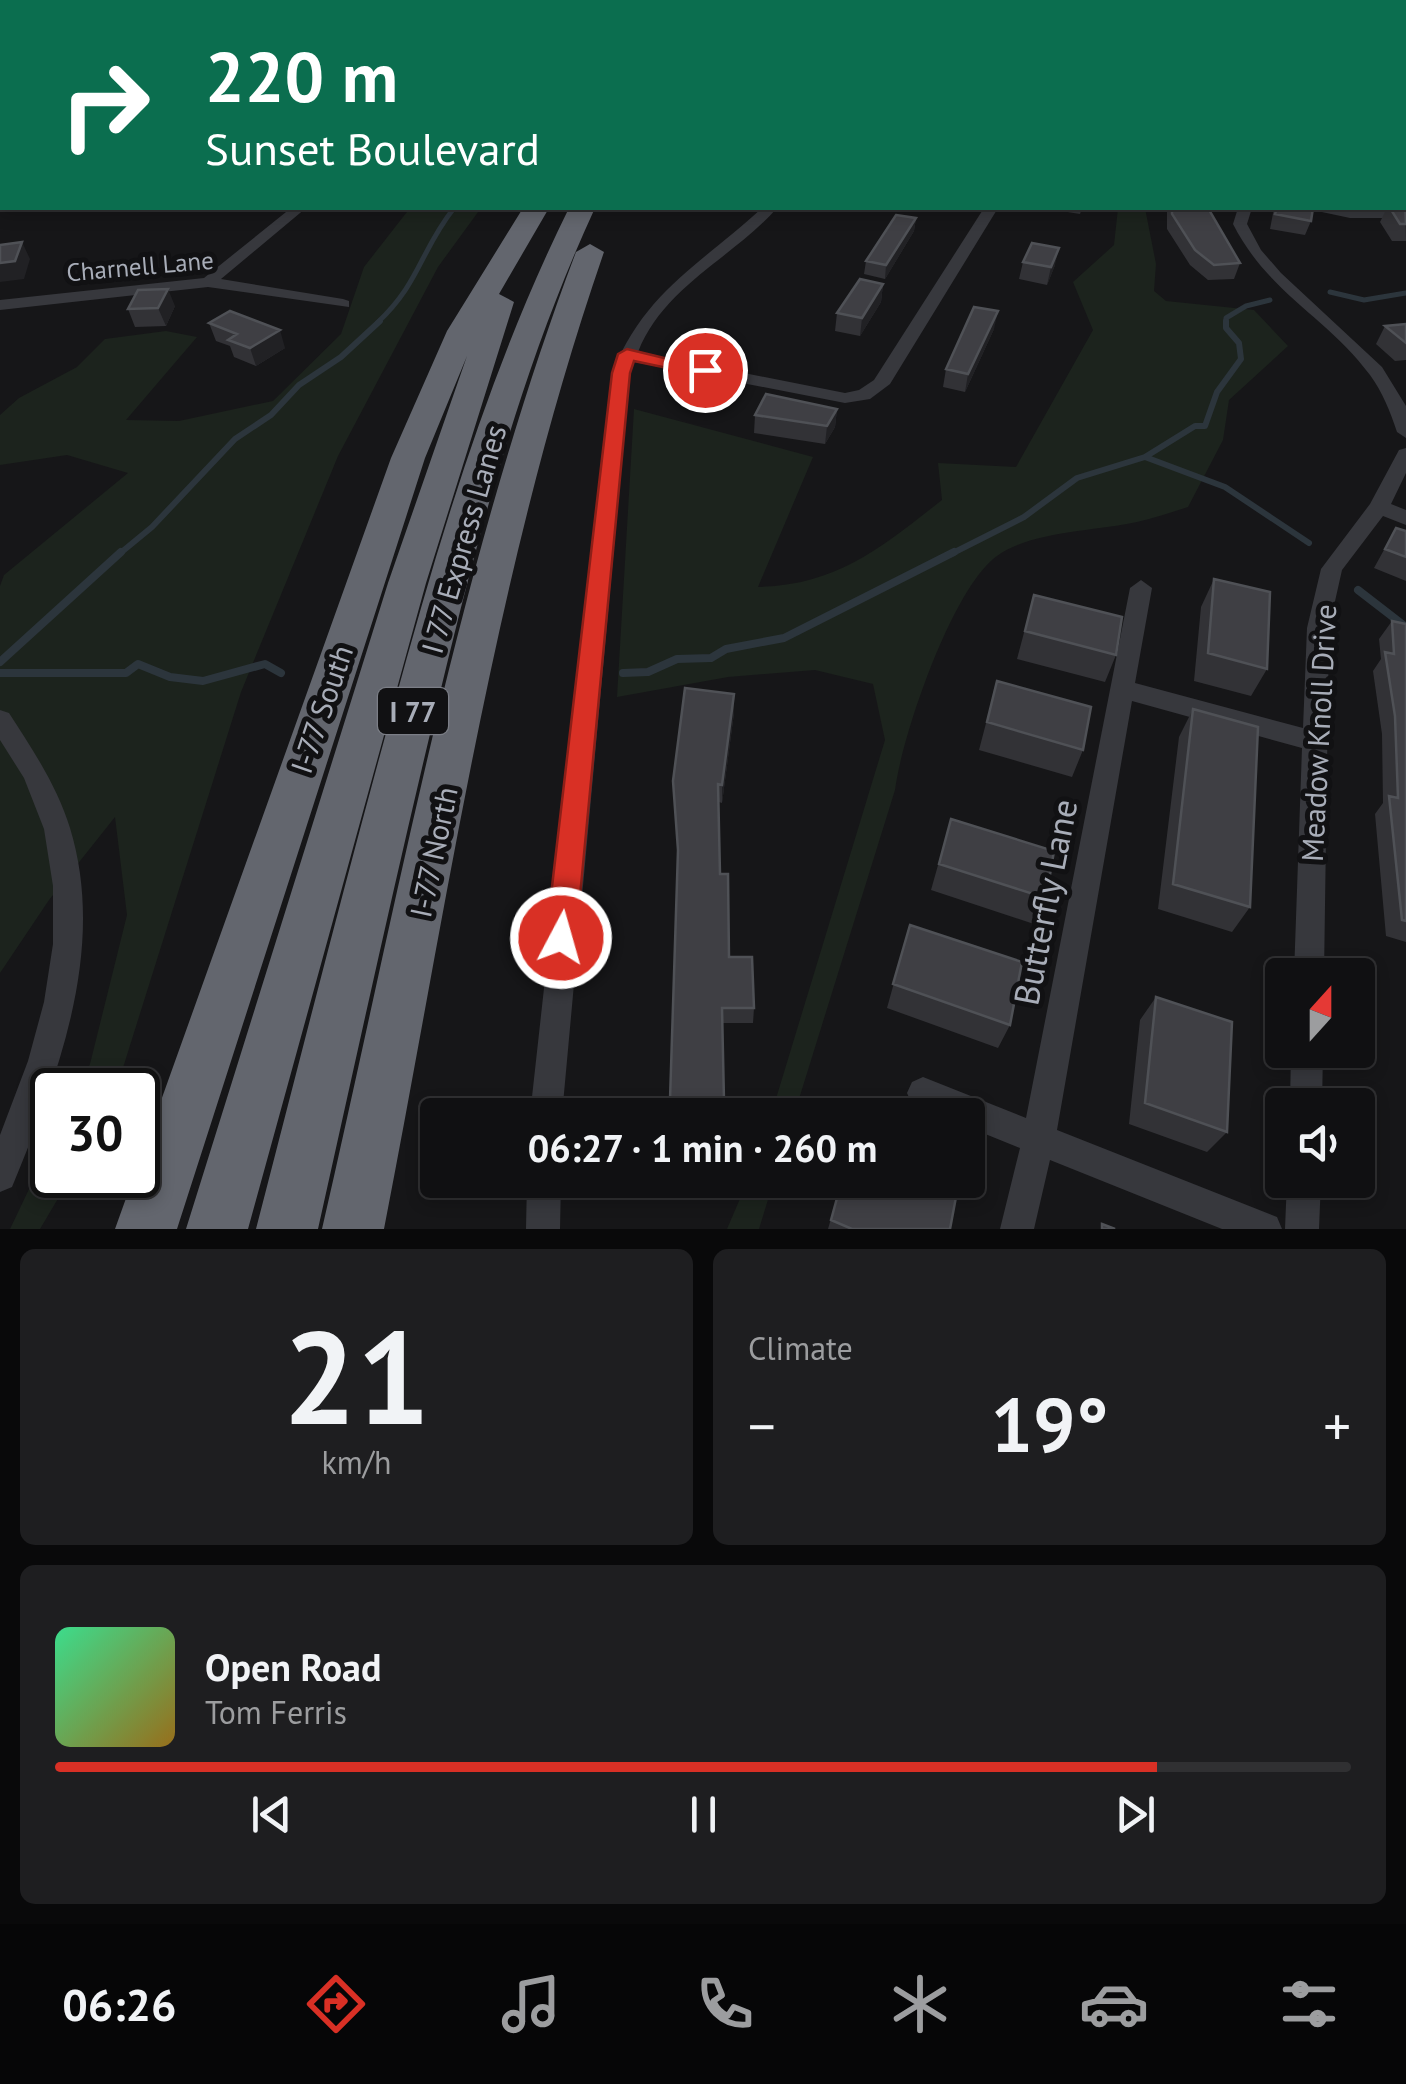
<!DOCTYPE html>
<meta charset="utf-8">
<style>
body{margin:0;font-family:"PT Sans",sans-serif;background:#1e1e20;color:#f1f3f6;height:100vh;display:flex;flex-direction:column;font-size:38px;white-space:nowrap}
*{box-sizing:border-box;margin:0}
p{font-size:32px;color:#9c9d9f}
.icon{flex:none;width:55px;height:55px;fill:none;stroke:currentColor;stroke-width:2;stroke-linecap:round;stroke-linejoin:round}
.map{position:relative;height:1229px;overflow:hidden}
.sheet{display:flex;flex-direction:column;gap:20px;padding:20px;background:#09090a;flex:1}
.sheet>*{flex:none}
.hud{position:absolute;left:0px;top:0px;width:1408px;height:210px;box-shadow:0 5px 15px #0003,0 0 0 2px #303032;background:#0b6e4f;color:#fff;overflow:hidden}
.needle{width:65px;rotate:21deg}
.tools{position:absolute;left:1265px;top:958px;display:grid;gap:20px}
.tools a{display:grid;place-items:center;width:110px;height:110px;border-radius:10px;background:#101012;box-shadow:0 5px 15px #0003,0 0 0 2px #303032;font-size:50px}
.speed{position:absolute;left:30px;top:1068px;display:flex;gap:20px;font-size:50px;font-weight:700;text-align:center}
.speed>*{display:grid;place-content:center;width:130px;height:130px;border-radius:50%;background:#101012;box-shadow:0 5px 15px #0003,0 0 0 2px #303032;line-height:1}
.speed .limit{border:5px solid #111;border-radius:15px;background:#fff;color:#111}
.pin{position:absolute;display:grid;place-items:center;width:85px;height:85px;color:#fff;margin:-42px;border:5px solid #fff;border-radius:50%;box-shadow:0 2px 10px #0007}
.me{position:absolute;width:110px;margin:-55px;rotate:6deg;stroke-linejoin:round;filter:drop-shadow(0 0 8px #0008)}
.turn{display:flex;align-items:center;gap:35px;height:210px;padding:0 40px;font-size:45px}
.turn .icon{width:130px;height:130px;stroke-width:2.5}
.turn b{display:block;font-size:70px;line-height:85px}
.big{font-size:75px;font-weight:700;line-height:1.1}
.sheet .tile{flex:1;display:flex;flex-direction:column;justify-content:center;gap:15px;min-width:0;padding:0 35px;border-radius:15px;background:#1e1e20}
.sheet .dial{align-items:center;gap:0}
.dial b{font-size:130px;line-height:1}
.song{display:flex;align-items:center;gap:30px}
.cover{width:120px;height:120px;border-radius:15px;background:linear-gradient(135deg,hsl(150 70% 55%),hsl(40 70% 35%))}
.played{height:10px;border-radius:5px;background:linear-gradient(90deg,#d93025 85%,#303032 85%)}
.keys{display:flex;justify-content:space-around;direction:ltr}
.heat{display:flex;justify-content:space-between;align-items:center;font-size:55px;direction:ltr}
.sheet .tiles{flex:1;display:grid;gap:20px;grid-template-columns:1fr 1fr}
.tile:last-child{grid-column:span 2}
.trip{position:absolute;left:420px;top:1098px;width:565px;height:100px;border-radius:10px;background:#101012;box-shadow:0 5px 15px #0003,0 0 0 2px #303032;font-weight:700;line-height:100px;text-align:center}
.tabs{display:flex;height:160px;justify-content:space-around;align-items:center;background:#060607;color:#9c9d9f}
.tabs .icon{width:70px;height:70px}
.tabs .on{color:#d93025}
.tabs b{font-size:45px;color:#f1f3f6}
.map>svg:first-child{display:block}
</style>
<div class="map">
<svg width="1406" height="1229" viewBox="0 0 1406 1229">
<rect width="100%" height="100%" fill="#161618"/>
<path fill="#1c231d" d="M410,208H481L438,267L338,456L241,692L116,1090H78L90,1064L127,915L115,817L49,900L0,973V586L4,575L128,473L67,455L0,465V415L19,398L77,367L105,339L166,331L197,337L126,420L179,421L273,401L341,334L364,267Z
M1118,208H1145L1156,264L1154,291L1166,301L1254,310L1288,346L1229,400L1223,440L1188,507C1172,512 1154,518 1137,522C1097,531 1031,531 997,556C952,588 902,736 895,790L794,1115H771L885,740L873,684L815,670L728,677L617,697L634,409L813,457L758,587C838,585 882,547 942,500L938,463L1016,467L1093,330L1073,282L1114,245Z
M52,1141V1175H72L40,1229H10Z
M748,1180H774L759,1229H727Z"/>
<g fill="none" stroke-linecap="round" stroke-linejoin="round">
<path stroke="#2c353c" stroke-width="5" d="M1330,292L1364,300L1406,293
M377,323C420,283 420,251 454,208
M1226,323V318L1246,306L1270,300"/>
<path stroke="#2c353c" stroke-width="6" d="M1145,457L1225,487L1309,543
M118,555L152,527L235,439L271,415L299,385L341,357L380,321
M949,555L1024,517L1077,478L1145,457L1195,426H1205L1217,392L1241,359L1239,343L1226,328V321"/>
<path stroke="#2c353c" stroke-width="8" d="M1358,590L1406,627
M0,662L121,552
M0,673H126L138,664L170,677L203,681L265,664L281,673
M623,673L648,672L677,659L711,658L726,649L784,638L954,552"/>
<path fill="#37383d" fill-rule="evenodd" d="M2,117V125L0,126V118Z
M291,208H306L221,279L343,299L349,301V307L208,287L0,310V300L204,278Z
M762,208H777C733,258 664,286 638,352L845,393L859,390L874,380L984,208H998L890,384L870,399L845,403L634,362L630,373L562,1115H530L612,373C646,290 699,266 762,208Z
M1238,208H1252L1247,224L1261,250L1281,273L1382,367L1406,406V438L1397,432C1390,411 1383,393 1370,375C1327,317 1268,293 1233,224Z
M1303,208L1406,210V218H1350Z
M1406,448V473L1391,504L1406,510V525L1383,516L1342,570L1329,628L1324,975H1294L1302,748L1132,701L1057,1130L1277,1217L1282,1229H1222L1050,1160L1034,1229H1000L1020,1148L968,1127V1115H938L912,1104L907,1093L912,1082L923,1077L1026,1118L1130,588L1141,580L1152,588L1135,683L1303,728L1307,628L1321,569L1370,504L1399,450Z
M0,710L9,713C33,750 57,786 70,828C107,949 58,1076 12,1187L0,1192V1135L28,1061L44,1002L53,944V886L44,829L24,778L0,740Z
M1291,1050H1323L1322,1105H1290Z
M527,1180H561L560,1229H526Z
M1287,1180H1321L1319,1229H1285Z"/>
<path fill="#63666e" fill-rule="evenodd" d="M523,208H549L499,294L514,302L426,583L248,1229H186L388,583L467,356L425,458L177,1229H115L391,458L447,331Z
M569,208H595C521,368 478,535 437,705C395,879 357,1054 318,1229H256C301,1055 345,881 393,708C440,536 490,368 569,208Z
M590,244L604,252C496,563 447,905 384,1229H322C397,904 458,564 576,252Z"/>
</g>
<path fill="#323236" d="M106,0H523L533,2H107Z
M1405,176L1406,241H1392L1380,222L1387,208H1405Z
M1056,208H1082L1080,214L1055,210Z
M1167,208H1208L1240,263L1234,279L1208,280L1190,265L1167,229Z
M1274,208H1313L1311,221L1305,235L1270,229Z
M916,218L914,231L885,279L864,274L866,261Z
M1023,262L1055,265L1047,285L1019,279Z
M883,284L881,302L860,336L835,331L837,313Z
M175,306L166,326L135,327L128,309Z
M209,323L285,348L256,366L234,357L230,346L216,341Z
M1406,324V360L1395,361L1376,344L1385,326Z
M994,329L965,392L943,387L946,369Z
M837,409L835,427L825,444L754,433L755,415Z
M1396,528L1406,531V581L1374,568Z
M1214,579L1267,669L1251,696L1194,681L1201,607Z
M1034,595L1116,655L1105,682L1017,659Z
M1392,621L1406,624V942L1386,936L1375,814L1383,803L1382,734L1373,671L1381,659L1379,639Z
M997,681L1083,750L1072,777L979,750Z
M685,688L734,694V713L722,803L719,802L720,874L729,957L754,1008L753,1023H723V1115H671L670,1100Z
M1193,709L1250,907L1232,932L1158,909L1179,737Z
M951,819L1046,898L1034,924L931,890Z
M910,925L1010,1025L998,1048L887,1008Z
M1156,997L1227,1132L1207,1152L1129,1124L1140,1020Z
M842,1180L950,1229H828Z"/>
<path fill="#212124" d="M226,0H240L241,2H218Z
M916,218L914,231L885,279L886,265Z
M22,242L30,259L24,279L0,282V263Z
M1059,248L1055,265L1047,285L1051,267Z
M883,284L881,302L860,336L862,318Z
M168,289L175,306L166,326L158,308Z
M998,311L994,329L965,392L968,374Z
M280,330L285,348L256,366L250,348Z
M837,409L835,427L825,444L827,426Z
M734,694V713L722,803V785Z"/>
<path fill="#3f3f44" stroke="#4f5156" stroke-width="2.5" d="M136,0H226L218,2H146L152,0Z
M243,0H523L533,2H245Z
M821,0H848L845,2H818Z
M1067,0H1088L1087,2H1066Z
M1163,0H1198L1197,2H1161Z
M1405,70H1406L1405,109Z
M1405,205L1406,224H1400L1390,208H1405Z
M1172,208H1208L1240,263L1214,265L1195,250L1172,214Z
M1277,208H1313L1311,221L1275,214Z
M896,215L916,218L886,265L866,261Z
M22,242L15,261L0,263V245Z
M1032,243L1059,248L1051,267L1023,262Z
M860,279L883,284L862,318L837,313Z
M168,289L158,308L128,309L138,290Z
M974,307L998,311L968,374L946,369Z
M230,311L280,330L250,348L228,340L237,334L209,323Z
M1406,324V343L1385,326Z
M766,394L837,409L827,426L755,415Z
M1396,528L1406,531V557L1385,549Z
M1214,579L1270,592L1267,669L1208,653Z
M1034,595L1122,617L1116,655L1025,631Z
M1392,621L1406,624V921L1402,920L1389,796L1398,798L1395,716L1385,652L1394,654Z
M997,681L1091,707L1083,750L987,722Z
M685,688L734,694L722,785L718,784L720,874H728L729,957H752L754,1008H722L724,1101L670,1100L678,850L673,781Z
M1193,709L1258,727L1250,907L1173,884Z
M951,819L1054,851L1046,898L939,864Z
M910,925L1022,962L1010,1025L893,984Z
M1156,997L1232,1022L1227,1132L1145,1103Z
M842,1180H956L959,1181L950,1229H852L831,1220Z
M1102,1224L1115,1229H1102Z"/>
<path fill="#d93025" stroke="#8d1f18" stroke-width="2.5" d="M627,349L714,370L705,376L634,361L630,373L576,938L571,948L561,952L551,948L546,938L612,373L618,354Z"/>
<g text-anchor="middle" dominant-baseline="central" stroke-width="10" stroke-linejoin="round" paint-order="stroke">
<g font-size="25" fill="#a8adb8" stroke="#111113">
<text transform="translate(140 266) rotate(-5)">Charnell Lane</text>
</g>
<rect fill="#111113" stroke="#7b7e86" stroke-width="2.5" x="378" y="688" width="70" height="46" rx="8"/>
<g font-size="28" font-weight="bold" fill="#a8adb8">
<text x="413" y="711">I 77</text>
</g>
<g font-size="30" fill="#a8adb8" stroke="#111113">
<text transform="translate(463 539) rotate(-74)">I 77 Express Lanes</text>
<text transform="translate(321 709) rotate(-71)">I-77 South</text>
<text transform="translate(1318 733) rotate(-87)">Meadow Knoll Drive</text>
<text transform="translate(433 852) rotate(-78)">I-77 North</text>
</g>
<g font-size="35" fill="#a8adb8" stroke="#111113">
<text transform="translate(1045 902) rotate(-79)">Butterfly Lane</text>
</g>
</g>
</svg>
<div class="tools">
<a><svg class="needle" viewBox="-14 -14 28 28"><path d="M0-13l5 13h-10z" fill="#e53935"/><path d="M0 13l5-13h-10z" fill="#9c9d9f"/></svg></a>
<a><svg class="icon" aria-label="sound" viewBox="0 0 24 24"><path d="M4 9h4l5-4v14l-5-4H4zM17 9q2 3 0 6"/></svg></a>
</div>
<div class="speed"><div class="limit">30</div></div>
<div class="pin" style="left:705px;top:370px;background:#d93025"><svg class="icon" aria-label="arrive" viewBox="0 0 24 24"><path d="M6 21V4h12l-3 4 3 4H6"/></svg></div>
<svg class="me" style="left:561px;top:938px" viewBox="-20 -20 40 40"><circle r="17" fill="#d93025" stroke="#fff" stroke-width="3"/><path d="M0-11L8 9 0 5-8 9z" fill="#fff"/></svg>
<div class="trip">06:27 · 1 min · 260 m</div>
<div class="hud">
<div class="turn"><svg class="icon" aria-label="right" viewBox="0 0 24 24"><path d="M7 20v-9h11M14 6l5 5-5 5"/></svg><div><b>220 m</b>Sunset Boulevard</div></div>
</div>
</div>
<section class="sheet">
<div class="tiles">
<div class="tile dial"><b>21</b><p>km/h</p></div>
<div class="tile"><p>Climate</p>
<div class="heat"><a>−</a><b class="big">19°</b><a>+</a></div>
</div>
<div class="tile">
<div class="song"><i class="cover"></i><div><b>Open Road</b><p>Tom Ferris</p></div></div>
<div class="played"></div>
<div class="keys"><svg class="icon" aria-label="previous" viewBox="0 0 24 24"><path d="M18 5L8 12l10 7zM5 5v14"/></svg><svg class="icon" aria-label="pause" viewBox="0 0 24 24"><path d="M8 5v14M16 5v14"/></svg><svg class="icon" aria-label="next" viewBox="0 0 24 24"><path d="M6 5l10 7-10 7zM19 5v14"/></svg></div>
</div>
</div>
</section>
<nav class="tabs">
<b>06:26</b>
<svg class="icon on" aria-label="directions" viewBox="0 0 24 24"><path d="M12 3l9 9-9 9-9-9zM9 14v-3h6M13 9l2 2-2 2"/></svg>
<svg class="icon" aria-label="music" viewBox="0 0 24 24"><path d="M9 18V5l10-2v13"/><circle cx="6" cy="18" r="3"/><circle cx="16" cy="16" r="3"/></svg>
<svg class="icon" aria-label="phone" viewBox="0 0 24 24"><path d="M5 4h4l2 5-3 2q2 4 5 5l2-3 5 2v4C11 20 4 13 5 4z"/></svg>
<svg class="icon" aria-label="climate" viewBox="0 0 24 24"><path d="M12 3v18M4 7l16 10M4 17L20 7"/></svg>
<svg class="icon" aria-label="car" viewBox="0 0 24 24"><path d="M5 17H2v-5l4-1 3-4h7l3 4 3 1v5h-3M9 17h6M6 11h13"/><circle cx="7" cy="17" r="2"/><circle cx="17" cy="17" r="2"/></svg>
<svg class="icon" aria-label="filters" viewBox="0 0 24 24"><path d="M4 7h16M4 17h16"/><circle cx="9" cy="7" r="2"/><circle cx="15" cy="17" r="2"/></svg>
</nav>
